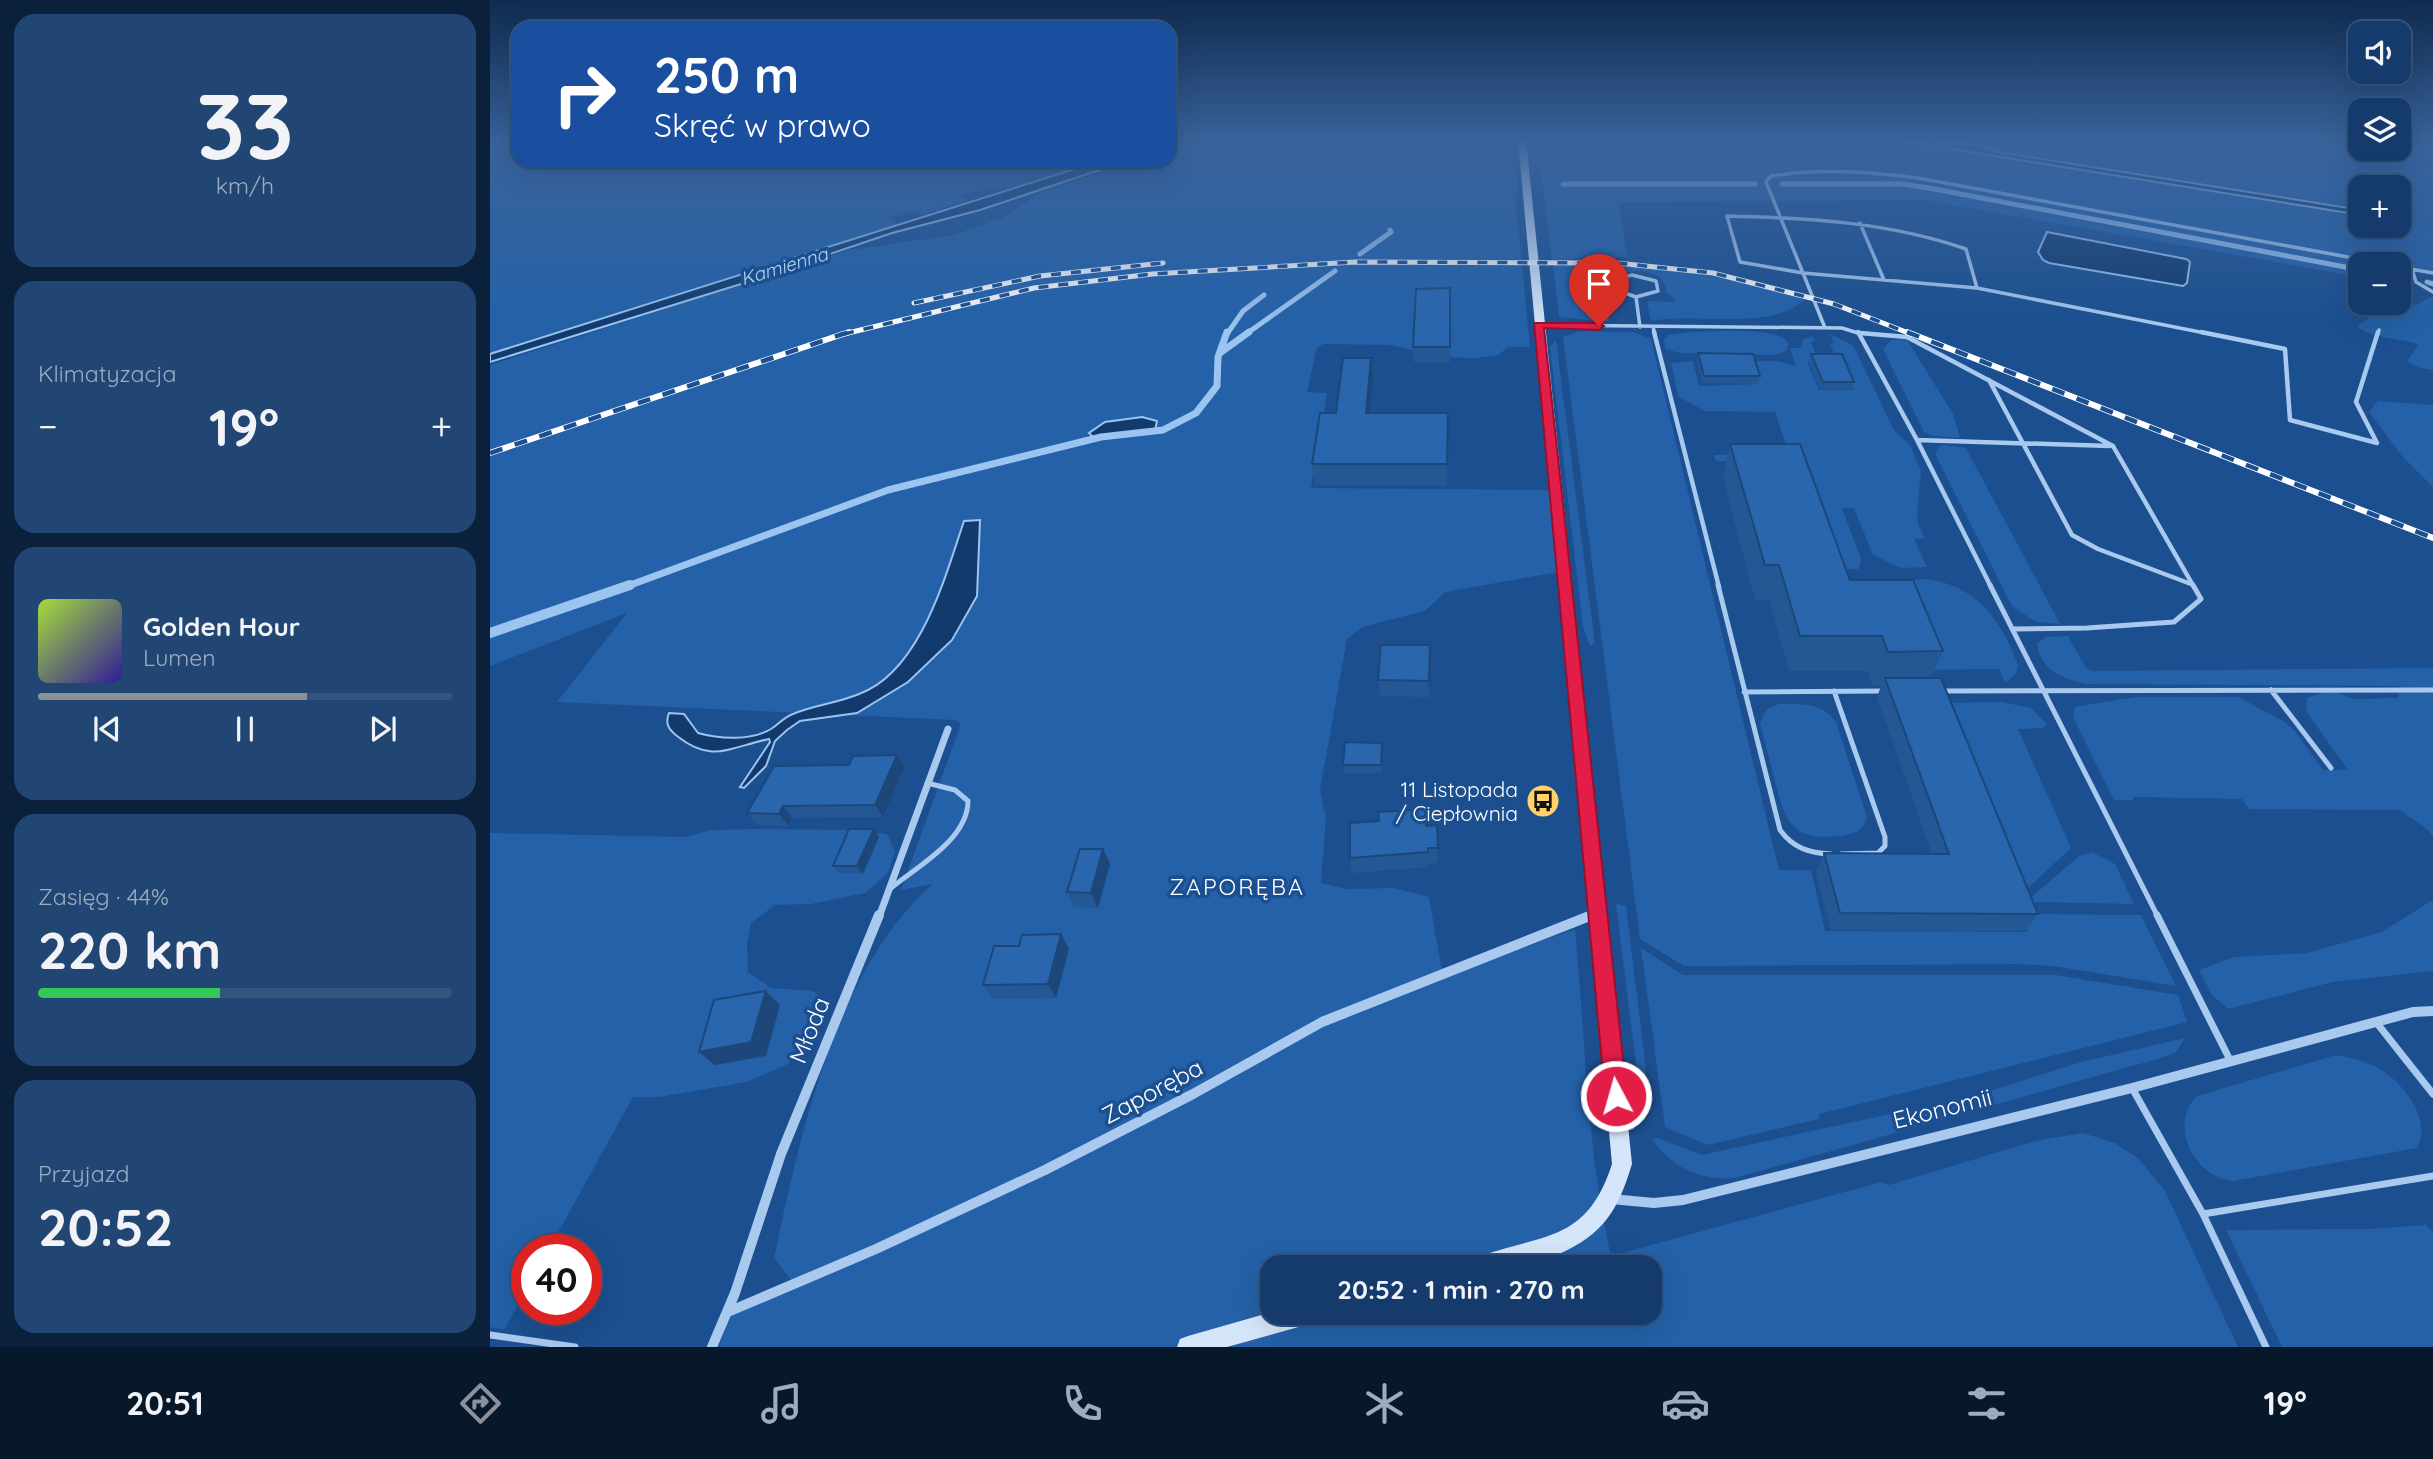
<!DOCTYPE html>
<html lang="pl">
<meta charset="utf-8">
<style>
body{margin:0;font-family:Quicksand,sans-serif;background:#214673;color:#f1f3f6;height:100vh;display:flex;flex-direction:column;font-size:26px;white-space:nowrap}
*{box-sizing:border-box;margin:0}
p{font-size:23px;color:#9dadc1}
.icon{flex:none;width:38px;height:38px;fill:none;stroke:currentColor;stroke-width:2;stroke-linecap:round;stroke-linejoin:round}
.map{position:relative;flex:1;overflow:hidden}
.side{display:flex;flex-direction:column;gap:14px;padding:14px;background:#0b203b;width:490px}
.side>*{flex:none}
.guide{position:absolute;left:21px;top:21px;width:665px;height:147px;border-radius:21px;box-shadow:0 7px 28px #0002,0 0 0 2px #33557e;background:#1a4fa0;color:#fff;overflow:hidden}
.controls{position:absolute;left:1858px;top:21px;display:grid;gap:14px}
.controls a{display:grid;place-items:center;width:63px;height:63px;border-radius:14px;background:#143b6b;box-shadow:0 7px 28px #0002,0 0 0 2px #33557e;font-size:35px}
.speed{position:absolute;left:21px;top:1234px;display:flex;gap:14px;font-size:35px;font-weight:700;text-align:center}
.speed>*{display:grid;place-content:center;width:91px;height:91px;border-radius:50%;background:#143b6b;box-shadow:0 7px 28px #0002,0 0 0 2px #33557e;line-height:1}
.speed .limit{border:10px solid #d22;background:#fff;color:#111}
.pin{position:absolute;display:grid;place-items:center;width:60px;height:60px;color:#fff;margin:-72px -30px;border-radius:50% 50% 50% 0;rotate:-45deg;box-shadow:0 0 7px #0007}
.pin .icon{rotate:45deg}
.me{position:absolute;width:77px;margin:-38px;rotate:354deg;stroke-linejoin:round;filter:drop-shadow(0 0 5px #0008)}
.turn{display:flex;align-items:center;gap:24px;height:147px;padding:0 28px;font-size:32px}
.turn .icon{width:91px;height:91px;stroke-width:2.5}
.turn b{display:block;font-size:49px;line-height:60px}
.big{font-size:52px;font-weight:700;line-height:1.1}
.side .card{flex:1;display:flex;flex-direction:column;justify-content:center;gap:10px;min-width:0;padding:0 24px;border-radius:21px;background:#214673}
.side .dial{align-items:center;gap:0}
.dial b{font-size:91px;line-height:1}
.song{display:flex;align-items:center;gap:21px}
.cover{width:84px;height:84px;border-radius:10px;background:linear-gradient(135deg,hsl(80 70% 55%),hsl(250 70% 35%))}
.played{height:7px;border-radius:4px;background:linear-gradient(90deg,#8c9099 65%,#33557e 65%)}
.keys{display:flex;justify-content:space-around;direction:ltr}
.heat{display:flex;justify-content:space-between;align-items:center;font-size:38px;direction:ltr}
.charge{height:10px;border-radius:5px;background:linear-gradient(90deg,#34c759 44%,#33557e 0)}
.trip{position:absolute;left:770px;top:1255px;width:402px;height:70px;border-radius:21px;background:#143b6b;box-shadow:0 7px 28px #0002,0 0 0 2px #33557e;font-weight:700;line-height:70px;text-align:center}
.tabs{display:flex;height:112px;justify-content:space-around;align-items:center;background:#08182b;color:#9dadc1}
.tabs .icon{width:49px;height:49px}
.tabs .current{color:#8c9099}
.tabs b{font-size:32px;color:#f1f3f6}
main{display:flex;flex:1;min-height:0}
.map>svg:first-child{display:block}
</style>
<main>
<section class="side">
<div class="card dial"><b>33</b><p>km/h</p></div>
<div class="card"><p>Klimatyzacja</p>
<div class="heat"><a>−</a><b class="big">19°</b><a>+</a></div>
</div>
<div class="card">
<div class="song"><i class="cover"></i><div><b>Golden Hour</b><p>Lumen</p></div></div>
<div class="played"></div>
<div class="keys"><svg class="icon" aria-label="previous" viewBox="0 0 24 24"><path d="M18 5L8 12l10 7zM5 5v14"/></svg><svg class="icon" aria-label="pause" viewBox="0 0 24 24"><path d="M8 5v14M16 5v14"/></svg><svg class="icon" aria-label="next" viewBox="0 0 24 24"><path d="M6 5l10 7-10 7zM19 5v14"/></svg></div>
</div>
<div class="card"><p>Zasięg · 44%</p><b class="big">220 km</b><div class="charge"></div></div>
<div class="card"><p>Przyjazd</p><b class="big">20:52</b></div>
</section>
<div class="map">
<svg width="1943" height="1347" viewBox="0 0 1943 1347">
<rect width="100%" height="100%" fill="#1b4f8f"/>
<path fill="#2461a8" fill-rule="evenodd" d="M0,140H28V161H618L529,189L499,188L470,196L477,201L432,214L425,210L399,218L408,226L0,355Z
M745,140H1020L1029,184L1025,196L1040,347H1018L1008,355L986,358L953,357L900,345L833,344L827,348L817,392L837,393L834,411L838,415L831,426L821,488L1065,490L1074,571L955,592L935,611L872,627L857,639L830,790L836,817L831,883L856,889L904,888L939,897L953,977L1085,929C1095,1037 1097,1150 1121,1256L1391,1182L1399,1185L1545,1141L1593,1133L1625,1143L1649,1159L1675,1191L1748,1347H229L240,1317L305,1285L284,1258C310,1136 345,969 443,884L411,890L471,724L465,720L67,702L137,613L0,666V365L360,250L463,235L512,218L552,192L648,161H679V154ZM782,1267H1160V1312H782Z
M1047,140H1871V149H1909V140H1943V273L1922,269L1909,274V264H1871V277L1435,200L1129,202L1137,257L1062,260ZM1871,187H1909V226H1871Z
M1063,263L1179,269L1248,281L1315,299C1282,332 1205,312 1161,321L1157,301L1185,302L1183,296L1176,293C1178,263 1124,267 1113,287L1120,322L1069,317Z
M1940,297L1943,298V370L1931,368L1917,361L1929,344C1911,339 1880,338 1867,326L1883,315L1868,302L1927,305Z
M1089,331L1144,332L1161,339L1289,870H1321L1335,931L1538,932L1531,914L1651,915L1686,986L1563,966L1528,964L1194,966L1150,939L1073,337Z
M1201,332C1221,332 1290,325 1299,344L1296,351L1285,355L1190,353L1175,349L1174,340L1178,335Z
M1340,334L1363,345L1404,430L1420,445L1431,471L1427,514L1428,524L1435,538L1424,539L1437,567L1411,568L1383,555L1364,508H1352L1371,559L1369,569L1336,570L1285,461H1226L1224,455L1299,454L1285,412L1214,411L1188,396L1181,363L1203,361L1209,386L1268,384L1262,361H1288L1306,366L1300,348H1311L1313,340L1322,336L1325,341L1321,342L1328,361H1317L1329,390H1364L1352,361H1347L1340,344L1344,343Z
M1413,339L1417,340L1463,414L1470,438L1443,436L1434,432L1393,349L1401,340Z
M1066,340L1105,644L1100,646L1093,627L1060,347Z
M1888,401L1943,405V487L1912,456L1879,412Z
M1454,445L1476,448L1570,624L1546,622L1522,606L1445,454L1449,446Z
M1433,579C1485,583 1511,619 1528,665C1527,674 1523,678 1515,682L1509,669L1433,670L1403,589L1423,580Z
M1578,636L1596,668L1602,671L1943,668V837L1939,831L1910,810L1759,809L1752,799L1643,797V800H1624L1583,717L1585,708L1590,706L1646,697H1748L1795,722L1805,731L1833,770H1858L1816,711L1817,698L1835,692L1849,693L1863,699L1908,698L1911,686L1595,684C1571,678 1551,670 1547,644L1555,637Z
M1512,702L1541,708L1557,724L1554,728L1528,729L1581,848L1538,888L1456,703Z
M1289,704C1310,704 1333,702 1346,722L1377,817C1374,831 1362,835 1349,836C1301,841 1295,821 1285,781C1280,762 1275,742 1270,723L1277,709Z
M269,829L364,830L397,834L405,852L398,873L375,893L321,904L285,905L261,923L257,943L258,972L281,988L323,991L335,1000L331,1025L298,1064L256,1082L170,1097H143L59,1249L37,1250V1289L14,1330L0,1327V833L196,837L221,830Z
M1602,852L1625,864L1644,904L1536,902L1589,856Z
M1941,901L1943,902V971L1843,982L1738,1009L1722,995L1709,970L1745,957L1817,953L1892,932Z
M1126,904L1136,906L1161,1111L1152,1113Z
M1151,948L1193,975H1566L1688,995L1697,1022L1329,1114V1119L1218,1145L1175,1127Z
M1695,1038L1686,1052L1671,1058L1245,1178C1211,1181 1182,1168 1162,1139L1168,1138L1211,1155L1484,1096L1591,1062Z
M1846,1055C1861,1058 1875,1061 1888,1068C1913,1082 1943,1120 1927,1148L1743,1181C1705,1178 1677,1125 1707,1096Z
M1936,1225L1943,1232V1347H1792L1736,1230L1879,1229Z"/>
<path fill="#123a6d" stroke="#9cc4f0" stroke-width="2" d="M1405,140L1490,145L1508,152L1871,210V215Z
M610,161H636L490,210L402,233L251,284L0,362V354L3,353Z
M1557,232L1696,259L1700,262L1697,283L1693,286L1559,263L1553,260L1548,252Z
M652,417L667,421L665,431L604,438L599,433L615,422Z
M490,520L487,596L462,640L418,682L367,713L310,721L297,730L285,741L276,766L254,788L250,787L280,742L279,739C240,747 222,764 187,736C178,729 175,723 179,713L194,714L208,733C229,739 261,741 281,729C289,724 294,717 303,714C324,705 348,703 369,694C430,672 455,577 474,521Z"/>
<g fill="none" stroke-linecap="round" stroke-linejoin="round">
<path stroke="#9cc4f0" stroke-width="5" d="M1073,184H1265
M1292,184H1412L1439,188L1871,270
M870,254L901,232L900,230
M1909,277L1913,278
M1937,282L1943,284
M737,334L753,311L774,295
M756,334L845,271"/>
<path stroke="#9cc4f0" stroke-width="7" d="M730,353L759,332
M135,587L398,490L611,437L673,430L706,413L727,386L728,357L737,332"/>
<path stroke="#9cc4f0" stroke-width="10" d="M0,633L140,585"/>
<path stroke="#a9c9ee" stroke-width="3.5" d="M1370,223L1394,280
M1909,267L1943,273
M1922,269L1926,282L1943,292
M1142,275L1166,281L1168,291L1146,297L1124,289L1126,279Z
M1146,297L1150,327
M1051,325L1352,328L1371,334
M1163,327L1165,334
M1335,328L1313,273L1250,262L1237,216C1319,218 1398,222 1476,249L1487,288
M1370,333L1383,334
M1720,334L1487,288L1313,273L1276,182L1281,176C1330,168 1379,172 1428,178L1896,264
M1888,334L1889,330"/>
<path stroke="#a9c9ee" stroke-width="4.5" d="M1164,332L1229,587
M1368,332L1427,440L1501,587
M1711,332L1795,349L1800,420L1887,443L1866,402L1888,332
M1370,333L1417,337L1623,446L1704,587
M1499,380L1582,535L1608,549L1701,584
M1427,440L1620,446"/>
<path stroke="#a9c9ee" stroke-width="5" d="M1228,585L1290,830C1303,848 1319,853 1341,854
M1500,585L1668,917
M1522,629L1597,628L1684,622L1711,599L1703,585
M1781,690L1841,768
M1344,691L1395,837V846L1388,853L1351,854
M1449,691L1943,690
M1254,692L1394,691
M401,888C428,866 478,839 478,801L465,790L437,783"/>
<path stroke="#a9c9ee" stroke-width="7" d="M1667,915L1740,1060
M1886,1022L1943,1094
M1642,1088L1713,1214L1776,1347
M1713,1214L1943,1176
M0,1335L85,1347"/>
<path stroke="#a9c9ee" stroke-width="7" d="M389,917L458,729
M1098,917L1107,913"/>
<path stroke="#a9c9ee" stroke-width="10" d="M1121,1199L1164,1203L1193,1200L1642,1088L1923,1012L1943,1011
M238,1312L386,1249L555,1170L703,1094L832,1022L1102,915
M222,1347L245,1293L291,1154L389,915"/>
<path fill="#d6e6fa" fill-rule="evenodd" d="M1028,140H1036L1142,1164C1128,1210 1114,1234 1069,1254C1056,1259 1041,1266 1027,1267C1011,1268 994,1267 977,1267L981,1260C1047,1232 1095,1248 1122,1164Z
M782,1312H834L831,1320L823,1323L737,1347H687L690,1339L698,1336Z"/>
<defs>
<path id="rail-far1" d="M424,303L550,276L673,263
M354,334L544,288L662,274L865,262L1127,263L1223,273L1344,304L1421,334"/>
<path id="rail" d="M1417,332L1943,538
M0,453L359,332"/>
</defs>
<use href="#rail-far1" stroke="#fff" stroke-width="5"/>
<use href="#rail" stroke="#fff" stroke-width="6"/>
<use href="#rail-far1" stroke="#1b4f8f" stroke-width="3.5" stroke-dasharray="10" stroke-linecap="butt"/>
<use href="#rail" stroke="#1b4f8f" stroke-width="4.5" stroke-dasharray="13" stroke-linecap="butt"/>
</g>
<path fill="#245895" d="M960,288V362H924L923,347Z
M1208,353L1270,376L1268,384L1213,383L1207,361Z
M1321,354L1364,382L1362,389H1330L1319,362Z
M883,379L880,413L958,434L957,486L825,485L822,464Z
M1240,444L1360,580L1453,651L1441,678L1548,914L1535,931L1341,930L1326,872L1334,853L1442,854L1387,697L1391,686H1383L1378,671H1299L1279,600H1265L1233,478Z
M941,661L940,697L890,696L888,680Z
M892,743V773H854L853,765Z
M414,767L393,817L302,818L298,826L267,825L257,813Z
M947,825L948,863H939V867L862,873L860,858L936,826Z
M384,829L389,837L373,874L349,873L343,866Z
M613,849L620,864L608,908L584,907L577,892Z
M529,946L579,949L566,998L502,999L493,985Z"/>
<path fill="#1d4779" d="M881,358L883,379L878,434L876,413Z
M940,645L941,661L940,697L939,681Z
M407,755L414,767L393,817L385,805Z
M293,806L302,818L298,826L289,814Z
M384,829L389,837L373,874L367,866Z
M613,849L620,864L608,908L601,893Z
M571,934L579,949L566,998L558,984Z
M276,991L290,1005L276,1056L225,1065L209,1052Z"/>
<path fill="#2a66ad" stroke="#1d4779" stroke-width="2" d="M960,288V347H923L926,289Z
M1208,353L1263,354L1270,376H1214Z
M1321,354H1352L1364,382H1333Z
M853,358H881L876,413H958L957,464H822L830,413H846Z
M1240,444H1310L1360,580H1423L1453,651L1398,652L1392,636H1310L1289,565H1275Z
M891,645H940L939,681L888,680Z
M1395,678H1451L1548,914L1350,913L1334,853L1459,854Z
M855,742L892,743L891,765H853Z
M407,755L385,805L293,806L289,814L257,813L284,766L359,765L363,756Z
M935,809L936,826L947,825L948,848H938V852L860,858V823L889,821L888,812Z
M359,829H384L367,866H343Z
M590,849H613L601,893L577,892Z
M571,934L558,984L493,985L504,946H529L532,935Z
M276,991L261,1042L209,1052L224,1000Z"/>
<linearGradient id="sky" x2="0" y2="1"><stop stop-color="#0f2b4f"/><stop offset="0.43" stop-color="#39639b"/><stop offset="1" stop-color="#39639b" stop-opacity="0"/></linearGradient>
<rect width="1943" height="329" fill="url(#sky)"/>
<path fill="#e11d48" stroke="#92132f" stroke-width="2" d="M1044,323H1109L1114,326L1109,330L1054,328L1137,1096L1134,1104L1126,1107L1118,1104L1115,1096Z"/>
<defs>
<symbol id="bus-disc" viewBox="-11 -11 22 22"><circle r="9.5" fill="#ffd166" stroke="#1b4f8f"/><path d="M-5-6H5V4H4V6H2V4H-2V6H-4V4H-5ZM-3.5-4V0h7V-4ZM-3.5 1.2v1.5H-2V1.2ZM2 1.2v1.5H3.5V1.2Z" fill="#111"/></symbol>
</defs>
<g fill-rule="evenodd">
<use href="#bus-disc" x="1034" y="782" width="38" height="38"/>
</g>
<g text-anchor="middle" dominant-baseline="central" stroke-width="7" stroke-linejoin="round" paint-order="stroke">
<g font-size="19" font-style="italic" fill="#b5d3f5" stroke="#1b4f8f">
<text transform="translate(294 266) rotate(-17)">Kamienna</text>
</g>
<g font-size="21" fill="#fff" stroke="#1b4f8f" text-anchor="end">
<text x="1028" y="789">11 Listopada<tspan x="1028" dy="24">/ Ciepłownia</tspan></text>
</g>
<g font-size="23" letter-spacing="2" fill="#fff" stroke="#1b4f8f">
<text x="747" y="886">ZAPORĘBA</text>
</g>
<g font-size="24" fill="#fff" stroke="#1b4f8f">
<text transform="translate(319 1030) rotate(-68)">Młoda</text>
<text transform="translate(662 1091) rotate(-28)">Zaporęba</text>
<text transform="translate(1452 1108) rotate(-14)">Ekonomii</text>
</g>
</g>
</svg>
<div class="controls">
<a><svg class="icon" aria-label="sound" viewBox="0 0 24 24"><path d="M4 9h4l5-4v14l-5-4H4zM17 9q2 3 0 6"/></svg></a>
<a><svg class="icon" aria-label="layers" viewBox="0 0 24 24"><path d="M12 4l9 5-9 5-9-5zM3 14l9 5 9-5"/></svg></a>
<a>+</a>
<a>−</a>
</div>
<div class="speed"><div class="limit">40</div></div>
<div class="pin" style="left:1109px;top:326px;background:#d93025"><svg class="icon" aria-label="arrive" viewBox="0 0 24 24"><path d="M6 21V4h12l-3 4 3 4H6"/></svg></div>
<svg class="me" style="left:1126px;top:1096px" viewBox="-20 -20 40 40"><circle r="17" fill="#e11d48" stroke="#fff" stroke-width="3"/><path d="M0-11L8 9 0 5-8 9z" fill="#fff"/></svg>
<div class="trip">20:52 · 1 min · 270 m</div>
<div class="guide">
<div class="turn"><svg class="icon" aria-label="right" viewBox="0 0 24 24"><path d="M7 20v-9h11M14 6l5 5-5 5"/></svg><div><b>250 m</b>Skręć w prawo</div></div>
</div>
</div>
</main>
<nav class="tabs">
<b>20:51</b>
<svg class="icon current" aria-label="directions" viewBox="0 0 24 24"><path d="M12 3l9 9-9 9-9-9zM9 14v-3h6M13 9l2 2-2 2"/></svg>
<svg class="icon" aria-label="music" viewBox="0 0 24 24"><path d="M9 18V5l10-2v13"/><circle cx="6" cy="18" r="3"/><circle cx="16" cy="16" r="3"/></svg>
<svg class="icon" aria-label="phone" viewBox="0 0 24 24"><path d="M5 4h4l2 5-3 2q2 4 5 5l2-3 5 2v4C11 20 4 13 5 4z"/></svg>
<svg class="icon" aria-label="climate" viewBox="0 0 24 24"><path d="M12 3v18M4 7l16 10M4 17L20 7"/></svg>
<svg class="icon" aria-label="car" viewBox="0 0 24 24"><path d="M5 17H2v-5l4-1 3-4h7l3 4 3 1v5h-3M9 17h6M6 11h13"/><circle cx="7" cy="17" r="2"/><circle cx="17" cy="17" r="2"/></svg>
<svg class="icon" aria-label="filters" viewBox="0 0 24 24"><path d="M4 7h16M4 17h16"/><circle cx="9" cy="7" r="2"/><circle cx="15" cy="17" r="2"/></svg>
<b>19°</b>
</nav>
